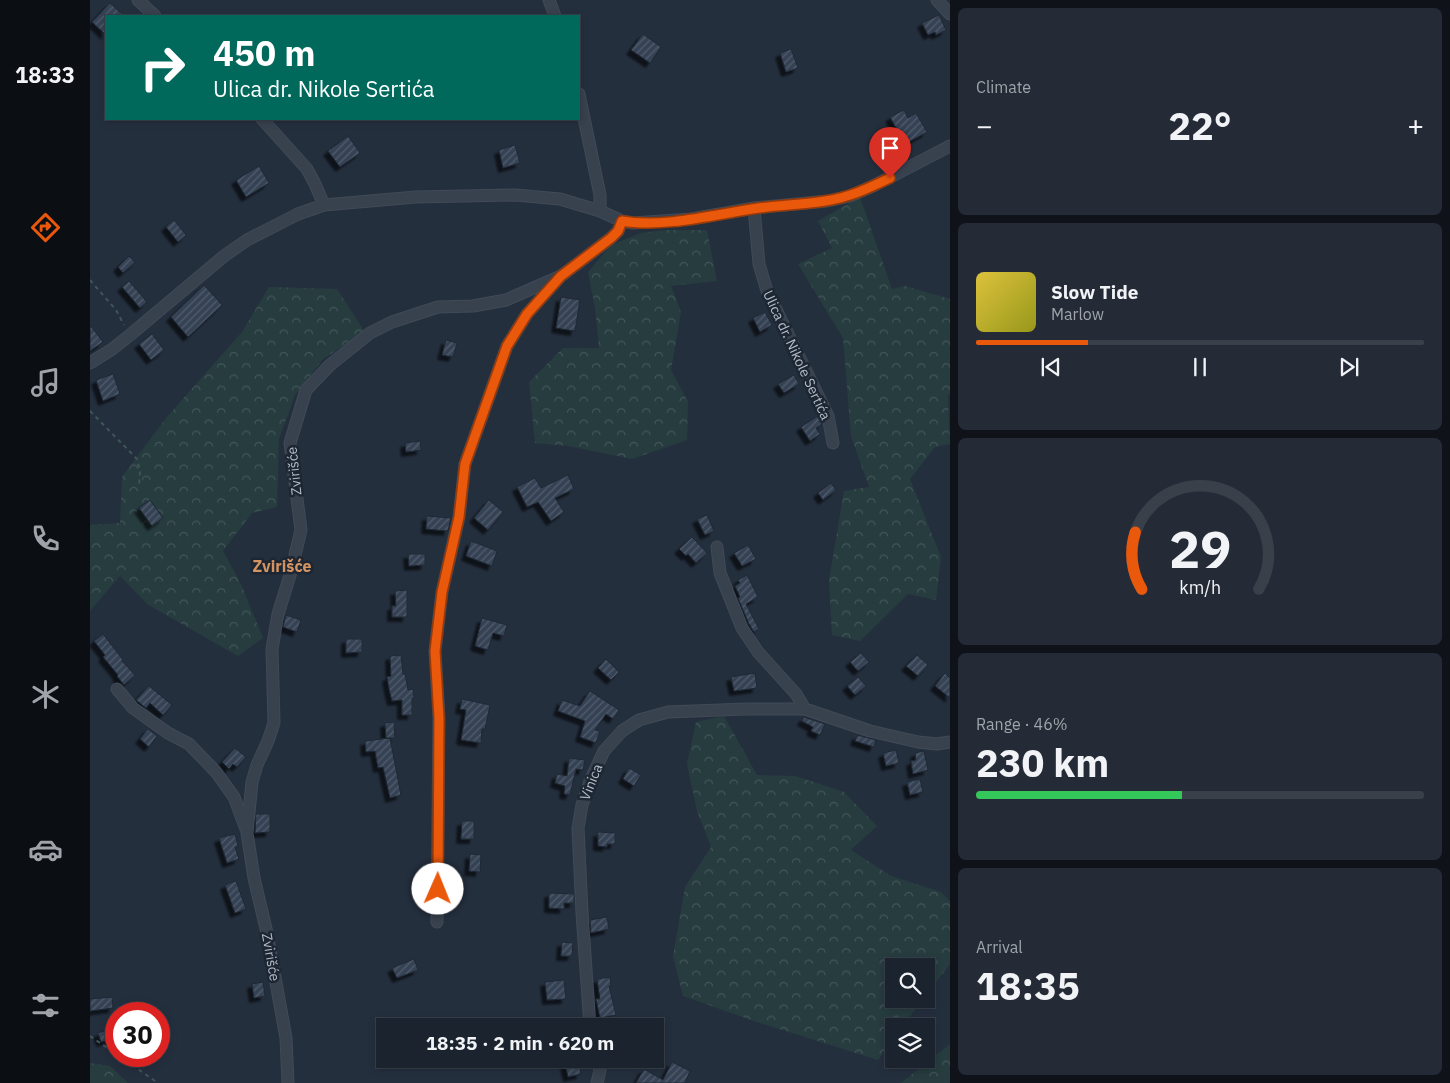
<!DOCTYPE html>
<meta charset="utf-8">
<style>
body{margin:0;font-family:"IBM Plex Sans",sans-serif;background:#242b36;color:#f1f3f6;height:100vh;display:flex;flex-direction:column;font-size:19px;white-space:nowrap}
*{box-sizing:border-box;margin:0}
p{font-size:16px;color:#a0a4aa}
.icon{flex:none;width:28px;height:28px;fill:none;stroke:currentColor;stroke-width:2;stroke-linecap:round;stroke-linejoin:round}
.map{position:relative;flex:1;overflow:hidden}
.details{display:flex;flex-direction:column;gap:8px;padding:8px;background:#0f1319;width:500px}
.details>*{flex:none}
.guide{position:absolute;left:15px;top:15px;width:475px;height:105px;border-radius:0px;box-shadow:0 2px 8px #0003,0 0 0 1px #39404a;background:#00695c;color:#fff;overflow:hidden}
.tools{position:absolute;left:795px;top:958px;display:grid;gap:10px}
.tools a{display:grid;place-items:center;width:50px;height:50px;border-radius:0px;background:#1b232e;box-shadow:0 2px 8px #0003,0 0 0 1px #39404a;font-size:25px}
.speed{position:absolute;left:15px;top:1002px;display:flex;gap:10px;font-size:25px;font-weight:700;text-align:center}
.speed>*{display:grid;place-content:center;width:65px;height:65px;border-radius:50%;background:#1b232e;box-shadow:0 2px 8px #0003,0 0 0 1px #39404a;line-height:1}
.speed .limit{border:8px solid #d22;background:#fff;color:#111}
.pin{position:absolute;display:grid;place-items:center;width:42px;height:42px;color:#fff;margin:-51px -21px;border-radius:50% 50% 50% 0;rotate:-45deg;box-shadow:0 0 5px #0007}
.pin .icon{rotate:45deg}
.me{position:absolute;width:55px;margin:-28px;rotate:1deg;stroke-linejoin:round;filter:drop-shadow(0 0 4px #0008)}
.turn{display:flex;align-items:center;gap:18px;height:105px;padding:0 25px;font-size:22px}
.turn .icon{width:65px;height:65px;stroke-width:2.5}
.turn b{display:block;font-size:35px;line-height:42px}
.big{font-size:38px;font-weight:700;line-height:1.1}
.details .tile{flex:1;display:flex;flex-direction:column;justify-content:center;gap:8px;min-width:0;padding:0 18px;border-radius:8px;background:#242b36}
.details .dial{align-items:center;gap:0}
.dial svg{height:130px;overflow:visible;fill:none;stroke:#39404a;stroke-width:7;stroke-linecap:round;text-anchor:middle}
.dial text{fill:#f1f3f6;stroke:none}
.song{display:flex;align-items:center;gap:15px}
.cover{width:60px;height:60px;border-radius:8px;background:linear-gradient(135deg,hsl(50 70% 55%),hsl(60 70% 35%))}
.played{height:5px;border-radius:2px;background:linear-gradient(90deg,#ea580c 25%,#39404a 25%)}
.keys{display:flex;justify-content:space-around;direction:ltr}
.heat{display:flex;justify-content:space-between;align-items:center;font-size:28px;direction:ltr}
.charge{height:8px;border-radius:4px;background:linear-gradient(90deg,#34c759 46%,#39404a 0)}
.trip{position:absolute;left:286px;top:1018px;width:288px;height:50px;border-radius:0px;background:#1b232e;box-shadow:0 2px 8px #0003,0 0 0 1px #39404a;font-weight:700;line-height:50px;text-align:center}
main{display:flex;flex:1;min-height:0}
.menu{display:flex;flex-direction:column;width:90px;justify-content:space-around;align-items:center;background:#0b0e12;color:#a0a4aa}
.menu .icon{width:35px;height:35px}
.menu .on{color:#ea580c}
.menu b{font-size:22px;color:#f1f3f6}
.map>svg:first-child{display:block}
</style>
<main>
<nav class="menu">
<b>18:33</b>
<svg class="icon on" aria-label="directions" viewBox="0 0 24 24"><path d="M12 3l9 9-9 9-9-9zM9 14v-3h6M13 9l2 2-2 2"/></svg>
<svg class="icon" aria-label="music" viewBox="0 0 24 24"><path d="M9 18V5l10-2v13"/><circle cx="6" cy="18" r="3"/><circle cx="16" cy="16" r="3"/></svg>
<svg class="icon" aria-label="phone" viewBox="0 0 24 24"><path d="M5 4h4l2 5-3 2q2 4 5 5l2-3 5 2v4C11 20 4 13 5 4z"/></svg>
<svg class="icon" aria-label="climate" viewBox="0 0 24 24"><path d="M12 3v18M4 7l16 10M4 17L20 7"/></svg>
<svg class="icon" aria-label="car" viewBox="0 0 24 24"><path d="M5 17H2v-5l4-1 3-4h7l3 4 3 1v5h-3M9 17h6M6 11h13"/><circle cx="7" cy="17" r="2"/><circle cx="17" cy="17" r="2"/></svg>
<svg class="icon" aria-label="filters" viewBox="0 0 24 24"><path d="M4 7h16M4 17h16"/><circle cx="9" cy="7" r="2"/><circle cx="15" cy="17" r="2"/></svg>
</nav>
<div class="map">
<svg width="860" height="1083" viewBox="0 0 860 1083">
<defs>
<pattern id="forest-crowns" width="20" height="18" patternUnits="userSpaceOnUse" patternTransform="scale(1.25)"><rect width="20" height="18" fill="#263c3f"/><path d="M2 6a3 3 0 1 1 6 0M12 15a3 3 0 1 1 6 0" fill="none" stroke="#435659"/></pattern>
<pattern id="building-hatch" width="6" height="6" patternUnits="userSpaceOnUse" patternTransform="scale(1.25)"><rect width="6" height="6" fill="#364354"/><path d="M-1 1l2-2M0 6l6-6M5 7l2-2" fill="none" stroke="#515c6b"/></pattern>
<filter id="shadow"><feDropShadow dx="-4.5" dy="4.5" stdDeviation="1" flood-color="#0009"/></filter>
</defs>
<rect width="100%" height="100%" fill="#242f3e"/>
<path fill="url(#forest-crowns)" d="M770,197L802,289L815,286L860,299V395H858L860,444L845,447L820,479L851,557L846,600L818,594L770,641L742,635L739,580L754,491L779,487L761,436L753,338L708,264L742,248L728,221Z
M574,230H617L627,281L581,286L591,312L581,370L598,402L597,440L542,459L478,446L445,443L439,382L473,348H509L505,308L498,272L521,245L551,233Z
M179,287L247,289L275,332L233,359L205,395L189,439L187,507L162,513L133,551L151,584L173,638L148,656L57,604L30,576L0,611V525L30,523L32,477L76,418L152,332Z
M634,716L667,775L705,776L754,792L787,826L761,850L801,876L851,892L860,901V964L836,995V966H804V999H833L813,1026H804V1039L788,1060L664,1021L593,996L583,956L595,887L621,847L607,811L597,764L606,722Z
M860,1044V1083H811Z
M0,1063L20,1066L38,1083H0Z"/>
<path fill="url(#building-hatch)" stroke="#1f2835" filter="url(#shadow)" d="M20,3L34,16H16V35L2,22Z
M849,15L856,30L846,35L845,32L838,35L832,23Z
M553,34L571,47L560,63L541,50Z
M701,49L708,68L696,72L690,53Z
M814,110L818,118L826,113L837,132L815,144L800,117Z
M258,136L270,153L250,167L238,151Z
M425,145L430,163L413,168L409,150Z
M169,166L179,183L156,197L146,180Z
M84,220L96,235L88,242L76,227Z
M39,256L45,262L33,273L28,267Z
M39,281L57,302L50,308L32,287Z
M114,285L132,305L98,337L81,317Z
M471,297L490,300L485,331L466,328Z
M675,312L682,325L670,332L663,318Z
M0,325L13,342L0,351Z
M62,334L74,350L61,360L49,344Z
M356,340L367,343L363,357L352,355Z
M23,374L30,394L13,401L6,380Z
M704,375L709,384L694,393L688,384Z
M729,415L732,424L726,428L730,434L720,441L711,427Z
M330,441L331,450L316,452L315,443Z
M478,475L484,489L465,498L474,512L461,521L448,502L437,507L427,487L445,478L451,488Z
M741,483L746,490L733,500L728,493Z
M60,500L73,518L62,526L49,508Z
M399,500L413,512L398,530L384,518Z
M617,515L624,531L615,535L607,519Z
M337,516L361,518L358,531L336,529Z
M602,537L617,553L606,563L598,554L596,556L589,549Z
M381,541L407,551L402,566L376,556Z
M658,545L666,559L652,566L644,553Z
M318,554H335V565L319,566Z
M657,575L668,597L656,604L669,629L664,632L659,624L648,598L650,597L645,586L650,583L648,580Z
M317,590V617H302V606H306L305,591Z
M196,615L211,620L207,632L193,627Z
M392,618L417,625L414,636L403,633L398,650L385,646Z
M13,634L33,660L32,661L45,675L34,685L27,676L28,675L13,657L15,655L4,641Z
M256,639H272V652L256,653Z
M771,653L779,662L768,671L760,662Z
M311,655L313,674H315L318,690L323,689L324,698H322V715H312V700L302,701L299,689L297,677L301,676L300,656Z
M827,655L838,665L828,676L816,666Z
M516,659L529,672L521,680L508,668Z
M665,673L667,688L644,691L641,677Z
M855,673L860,678V698L845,686Z
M768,677L776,686L765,695L757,686Z
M59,686L82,705L73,715L60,703L56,708L46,700Z
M500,691L529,710L523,719L516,714L505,730L510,731L506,743L490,737L495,721L468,711L472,700L490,706Z
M372,699L400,705L395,729H392L391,743L371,740L376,710L370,709Z
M714,717L735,724L730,735L721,731L723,727L712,721Z
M304,722L305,738H296L295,723Z
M58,729L67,736L59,747L50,739Z
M767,735L786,740L784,747L765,741Z
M300,738L311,795L300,798L293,767L288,768L285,751L276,752L275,741Z
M145,748L156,757L147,767L143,764L139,769L132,762Z
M806,750L809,763L796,766L793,753Z
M834,751L838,770L823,774L821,761L826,760L825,753Z
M479,758L495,760L493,770L486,769L480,795L474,794L475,786L465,783L467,774L477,776Z
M539,768L551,775L544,786L533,779Z
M830,779L833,792L820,795L817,782Z
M166,814H180V832L165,833Z
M372,821H384V839H371Z
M508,832L525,833V844H517V847L508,846Z
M145,834L148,846L145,847L149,859L137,863L129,838Z
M380,854L391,855L390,872L379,871Z
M146,881L156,909L145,913L135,885Z
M459,893L484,894V903H474V909L459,908Z
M517,917L519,929L501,933L500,920Z
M472,942L483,943L482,956H471Z
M324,959L328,970L307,978L302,968Z
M520,977L521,986H519L526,1015L510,1018L506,999H510L507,979Z
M474,980L476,999L457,1000L455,982Z
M173,982L175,996L164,998L162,984Z
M22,997L23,1008L0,1011V999Z
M23,1028L26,1038L11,1042L8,1033Z
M474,1059H488L491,1074L478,1077Z
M582,1062L600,1071L595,1083H546L554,1069L573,1080Z"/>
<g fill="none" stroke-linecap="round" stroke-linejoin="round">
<defs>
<path id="minor" d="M48,0L65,16
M459,0L465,16
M847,0L860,14
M489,94L510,195V211
M172,119L217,169L225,184L234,205
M664,208L669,264L677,291L738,416L743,443
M0,363L21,350L40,335L134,256L157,240L208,214L234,205L326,197L425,195L470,199L510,211L532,221L543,223L601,219L664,208L737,201L760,196L783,186L860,146
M627,547L630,573L652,628L668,652L706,694L715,709
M27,689L43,708L78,733L99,744L126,772L144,797L156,829
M347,922L349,718L345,651L352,592L369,517L375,464L417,346L437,314L471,276L521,238L528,231L532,221
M500,1026L492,913L488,828L492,805L500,781L514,751L532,731L549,720L578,712L656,709H715L780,731L828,742L847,744L860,742
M198,1083L196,1038L177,933L164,878L157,833L162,782L167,765L178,741L184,723L182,649L188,614L201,572L211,530L200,443L216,390L240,365L280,333L302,322L348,307L383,306L416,300L471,276
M507,1083L510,1070L507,1059"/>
</defs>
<use href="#minor" stroke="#414a57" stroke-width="13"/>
<path stroke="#3f5557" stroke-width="2" stroke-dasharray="4 4" stroke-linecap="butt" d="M0,280L26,310L34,325
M0,411L47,459L50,471L49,486
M0,1036L26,1054
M29,1056L68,1083"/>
<use href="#minor" stroke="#38414e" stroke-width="11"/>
</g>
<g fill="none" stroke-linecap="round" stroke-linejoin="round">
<defs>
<path id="route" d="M348,889L349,718L345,651L352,592L369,517L375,464L417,346L437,314L471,276L521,238L528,231L532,221C572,228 623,215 662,209C686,205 711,205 735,201C758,198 779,188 800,178"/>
</defs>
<use href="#route" stroke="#983908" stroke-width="12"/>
<use href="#route" stroke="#ea580c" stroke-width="9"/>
</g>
<g text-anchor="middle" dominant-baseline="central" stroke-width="5" stroke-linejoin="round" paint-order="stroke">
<g font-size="14" fill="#b4bcc9" stroke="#1d2633">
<text transform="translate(707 355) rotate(65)">Ulica dr. Nikole Sertića</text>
<text transform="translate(204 471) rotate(-96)">Zvirišće</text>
<text transform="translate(501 782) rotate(-68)">Vinica</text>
<text transform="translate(181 957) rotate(80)">Zvirišće</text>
</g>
<g font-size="16" font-weight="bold" fill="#d59563" stroke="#1d2633">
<text x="192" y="566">Zvirišće</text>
</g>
</g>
</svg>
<div class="tools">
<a><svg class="icon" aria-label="search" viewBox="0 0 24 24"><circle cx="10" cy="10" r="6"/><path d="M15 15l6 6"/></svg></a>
<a><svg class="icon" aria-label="layers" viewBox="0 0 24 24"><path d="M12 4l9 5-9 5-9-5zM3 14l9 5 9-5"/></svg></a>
</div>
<div class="speed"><div class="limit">30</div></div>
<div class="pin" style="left:800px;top:178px;background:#d93025"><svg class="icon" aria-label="arrive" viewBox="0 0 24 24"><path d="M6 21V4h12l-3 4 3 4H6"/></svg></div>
<svg class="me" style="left:348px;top:889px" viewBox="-20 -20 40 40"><circle r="19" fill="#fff"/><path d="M0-13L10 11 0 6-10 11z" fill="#ea580c"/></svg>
<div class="trip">18:35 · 2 min · 620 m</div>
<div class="guide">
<div class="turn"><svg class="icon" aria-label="right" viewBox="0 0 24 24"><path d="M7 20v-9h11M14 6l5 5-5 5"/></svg><div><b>450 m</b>Ulica dr. Nikole Sertića</div></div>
</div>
</div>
<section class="details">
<div class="tile"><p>Climate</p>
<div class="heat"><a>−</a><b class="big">22°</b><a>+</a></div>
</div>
<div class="tile">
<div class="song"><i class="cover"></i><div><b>Slow Tide</b><p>Marlow</p></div></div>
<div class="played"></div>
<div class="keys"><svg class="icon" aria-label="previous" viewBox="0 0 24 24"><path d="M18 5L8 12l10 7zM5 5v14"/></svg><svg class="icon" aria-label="pause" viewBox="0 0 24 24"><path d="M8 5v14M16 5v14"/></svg><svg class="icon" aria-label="next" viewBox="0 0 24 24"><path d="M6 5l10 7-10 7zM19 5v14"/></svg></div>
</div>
<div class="tile dial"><svg viewBox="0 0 100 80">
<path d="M14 69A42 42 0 1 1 86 69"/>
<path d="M14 69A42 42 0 0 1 10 34" stroke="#ea580c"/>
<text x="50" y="56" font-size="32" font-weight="700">29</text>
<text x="50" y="72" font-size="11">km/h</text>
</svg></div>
<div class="tile"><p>Range · 46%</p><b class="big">230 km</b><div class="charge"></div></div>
<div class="tile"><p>Arrival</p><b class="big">18:35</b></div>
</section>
</main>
